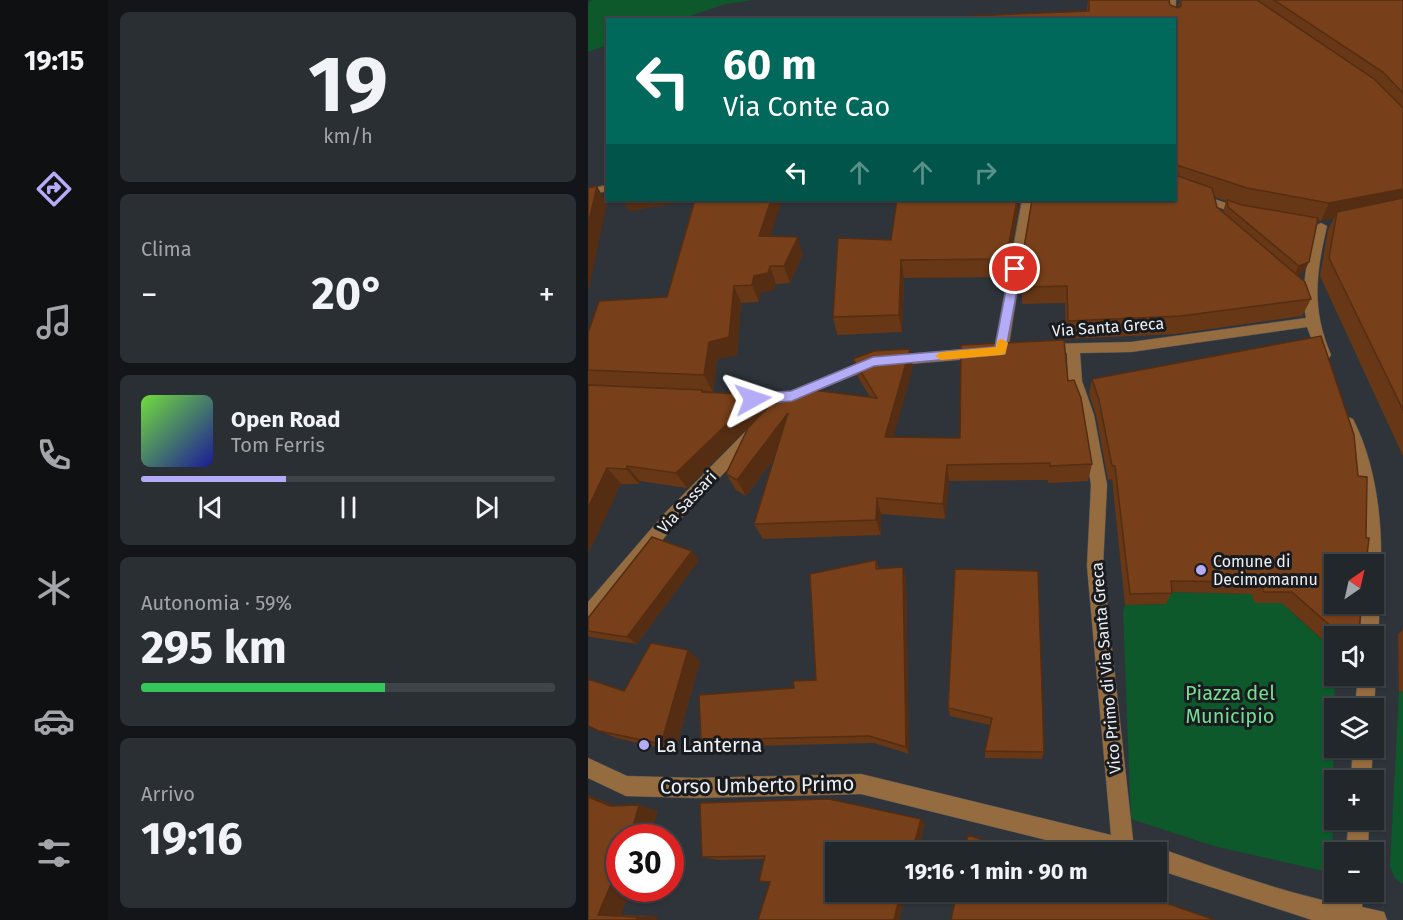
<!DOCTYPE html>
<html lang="it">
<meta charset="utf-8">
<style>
body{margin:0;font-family:"Fira Sans",sans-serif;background:#2a2f34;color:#f1f3f6;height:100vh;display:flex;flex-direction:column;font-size:22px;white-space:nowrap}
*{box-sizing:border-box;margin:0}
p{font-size:20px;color:#a2a5a9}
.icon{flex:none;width:33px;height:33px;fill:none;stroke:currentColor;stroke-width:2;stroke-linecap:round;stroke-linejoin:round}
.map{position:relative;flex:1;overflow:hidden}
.panel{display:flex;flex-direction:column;gap:12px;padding:12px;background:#131518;width:480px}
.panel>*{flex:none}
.banner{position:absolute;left:18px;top:18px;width:570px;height:183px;border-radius:0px;box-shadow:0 2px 4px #0004,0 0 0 2px #3f4448;background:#00695c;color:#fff;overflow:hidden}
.needle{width:39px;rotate:34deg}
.fabs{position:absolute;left:736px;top:554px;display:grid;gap:12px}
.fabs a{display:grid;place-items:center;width:60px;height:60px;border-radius:0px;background:#22272c;box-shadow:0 2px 4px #0004,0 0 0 2px #3f4448;font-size:30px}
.speed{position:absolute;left:18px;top:824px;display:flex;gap:12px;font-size:30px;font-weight:700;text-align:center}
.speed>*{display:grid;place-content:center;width:78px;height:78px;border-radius:50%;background:#22272c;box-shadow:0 2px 4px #0004,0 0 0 2px #3f4448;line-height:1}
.speed .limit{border:9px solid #d22;background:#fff;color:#111}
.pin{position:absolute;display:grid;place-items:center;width:51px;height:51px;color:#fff;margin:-26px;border:3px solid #fff;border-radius:50%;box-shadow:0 2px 6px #0007}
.me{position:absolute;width:66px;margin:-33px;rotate:85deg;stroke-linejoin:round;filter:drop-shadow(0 0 4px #0008)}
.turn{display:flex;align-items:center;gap:21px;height:126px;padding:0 18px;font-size:27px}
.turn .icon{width:78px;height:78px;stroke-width:2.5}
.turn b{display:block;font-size:42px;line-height:51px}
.lanes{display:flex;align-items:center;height:57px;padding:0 18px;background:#0003;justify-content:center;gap:30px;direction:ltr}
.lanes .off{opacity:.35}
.big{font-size:45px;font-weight:700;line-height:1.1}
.panel .tile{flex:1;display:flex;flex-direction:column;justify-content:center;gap:9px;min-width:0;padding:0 21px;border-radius:9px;background:#2a2f34}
.panel .dial{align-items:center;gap:0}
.dial b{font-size:78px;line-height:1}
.song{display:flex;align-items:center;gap:18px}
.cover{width:72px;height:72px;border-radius:9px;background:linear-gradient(135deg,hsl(100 70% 55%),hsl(240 70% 35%))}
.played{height:6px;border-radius:3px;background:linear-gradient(90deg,#b5acf8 35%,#3f4448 35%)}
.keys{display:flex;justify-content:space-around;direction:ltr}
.heat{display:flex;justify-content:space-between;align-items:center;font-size:33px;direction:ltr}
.charge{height:9px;border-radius:4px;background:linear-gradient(90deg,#34c759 59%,#3f4448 0)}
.trip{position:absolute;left:237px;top:842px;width:342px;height:60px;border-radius:0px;background:#22272c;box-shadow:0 2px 4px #0004,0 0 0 2px #3f4448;font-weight:700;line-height:60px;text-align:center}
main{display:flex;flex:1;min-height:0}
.tab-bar{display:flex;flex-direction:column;width:108px;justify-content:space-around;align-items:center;background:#0e1012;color:#a2a5a9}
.tab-bar .icon{width:42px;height:42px}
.tab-bar .active{color:#b5acf8}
.tab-bar b{font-size:27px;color:#f1f3f6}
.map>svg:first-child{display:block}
</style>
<main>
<nav class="tab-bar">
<b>19:15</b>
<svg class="icon active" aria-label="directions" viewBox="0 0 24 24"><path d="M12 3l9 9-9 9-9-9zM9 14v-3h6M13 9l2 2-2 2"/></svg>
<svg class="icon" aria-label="music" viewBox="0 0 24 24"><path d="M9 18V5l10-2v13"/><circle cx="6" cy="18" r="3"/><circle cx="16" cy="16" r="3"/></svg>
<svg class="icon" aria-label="phone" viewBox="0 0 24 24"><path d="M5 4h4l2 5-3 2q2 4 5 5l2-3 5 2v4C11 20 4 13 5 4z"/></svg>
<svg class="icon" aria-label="climate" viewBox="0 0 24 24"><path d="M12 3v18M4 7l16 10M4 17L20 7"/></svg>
<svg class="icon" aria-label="car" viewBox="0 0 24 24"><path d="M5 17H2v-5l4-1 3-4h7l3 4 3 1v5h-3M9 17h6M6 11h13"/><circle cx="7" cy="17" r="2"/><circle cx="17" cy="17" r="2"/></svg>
<svg class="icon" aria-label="filters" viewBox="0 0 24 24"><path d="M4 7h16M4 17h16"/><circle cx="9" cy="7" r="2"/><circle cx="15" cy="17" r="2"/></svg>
</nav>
<section class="panel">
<div class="tile dial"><b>19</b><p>km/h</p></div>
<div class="tile"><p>Clima</p>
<div class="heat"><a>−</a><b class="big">20°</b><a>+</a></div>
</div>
<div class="tile">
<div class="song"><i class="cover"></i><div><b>Open Road</b><p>Tom Ferris</p></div></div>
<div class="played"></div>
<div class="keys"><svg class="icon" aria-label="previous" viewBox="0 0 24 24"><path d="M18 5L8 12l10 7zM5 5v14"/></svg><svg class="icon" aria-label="pause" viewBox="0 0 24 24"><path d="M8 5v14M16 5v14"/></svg><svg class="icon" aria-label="next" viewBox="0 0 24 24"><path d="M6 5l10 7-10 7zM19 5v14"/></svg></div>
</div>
<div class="tile"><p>Autonomia · 59%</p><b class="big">295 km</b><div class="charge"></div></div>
<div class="tile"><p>Arrivo</p><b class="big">19:16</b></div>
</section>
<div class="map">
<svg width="815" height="920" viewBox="0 0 815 920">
<rect width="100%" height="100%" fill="#2e343a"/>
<path fill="#0e592b" d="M6,0H165L137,4L93,19L20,20L19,45L0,52V2Z
M577,592L663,594L700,603L703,612L747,651L744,873L626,846L543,819L535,612L537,605L578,604Z
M811,691L815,692V884L807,878L802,866Z"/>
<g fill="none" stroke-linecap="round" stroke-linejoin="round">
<defs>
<path id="minor" d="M580,0H588L587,22L586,20H580Z
M20,185V191L0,195V189Z
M586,185L658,210L659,212L654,215L650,214L586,192Z
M434,200H444L420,351L413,356L406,351Z
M733,223L739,226C728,274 723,308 743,355L741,358H731L719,327L543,352L492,353L494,381L506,415L519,485L515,566L545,840L558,844L560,851L568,847C629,868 689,891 753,904L754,891H776L774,907L796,912L799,920H724L568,869V852H507L273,794L108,798L38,796L0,778V758L39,776L108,778L273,774L523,835L499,566L503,485L492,415L480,381L479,353L459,354L452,349L459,344L543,342L718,318C712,288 720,256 727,226Z
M393,348L400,353L393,358L287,367L204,401L151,405L144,400L151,395L203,391L285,357Z
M760,417L765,419C787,462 794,516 793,564L791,569L786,571V564H777C778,515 769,469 753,423L755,419Z
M165,427L170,429L172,433L170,437L87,525L6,621L0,623V602L75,515L160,429Z
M786,596L792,603L790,636L786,643V636H772L774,603H786Z
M786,670L788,675L786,709L767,708L770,675H786Z
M765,747H785L783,780H763Z
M761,819H781L780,852H758Z"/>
</defs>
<use href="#minor" stroke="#4d5258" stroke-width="1"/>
<use href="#minor" fill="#956c40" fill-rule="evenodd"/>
</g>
<path fill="#673716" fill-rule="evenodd" d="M500,0H581L582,5L590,8L592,0H815V456L732,276L740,230L746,218L733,221L729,220L721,262L715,273L710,275L723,299L714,316L587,334L478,339L477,303L434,304V259L586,20H382V16L499,11ZM627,197L638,201L635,212L629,207Z
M35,200H194L182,236L215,255L202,283L188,284L186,290L172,293L171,302L153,303L149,355L129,359L125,392L115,391L116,393L169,395L176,411L205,396L282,397L270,377L265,359L325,367L305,437L372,438L480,381L504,464L500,481L460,483V480L361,481L357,519L293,514V535L175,539L166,524L186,459L158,496L148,490L138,474L160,428L99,488L52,481L51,484H33L0,554V333L79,297L106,200L41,211Z
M309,200H432L418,277L316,278L314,332L249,335L245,317L303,240Z
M504,379L770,636H747V651L694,603H667L663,594L584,592L578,604L537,605L524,479L520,480L508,415L501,394Z
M111,560L49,644L2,637L0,636V618Z
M288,560L291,569L315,567L318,579L321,754L286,743L125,747L113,740L206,688L228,680Z
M367,569L456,752L454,759L397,758V751L402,725L362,716L360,708Z
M815,630V692L811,691L810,634Z
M112,661L87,751L28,738L0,726V679L36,691Z
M0,795L28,806L51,805L70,811L33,915L70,916L0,920Z
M337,824L329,852H248V891H319L311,920H170L182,882L177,859L130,860L114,857Z"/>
<path fill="#542d12" d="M9,186L19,204L0,293V225Z
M815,189V205L749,212L746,218L733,221L741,203Z
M35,200H108L41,211Z
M183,200H194L177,253L171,236Z
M429,200H432L418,277V259Z
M210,237L215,255L202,283L196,266Z
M313,260L316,278L314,332L311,315Z
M721,262L715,273L705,277L711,266Z
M182,266L188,284L186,290L172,293L171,302L164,285L166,276Z
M146,286L153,303L149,355L129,359L125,392L116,375L121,342Z
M322,349L325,367L301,454L297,437Z
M169,395L176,412L99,488L88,473Z
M200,413L207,430L158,496L149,480Z
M359,465L361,481L357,519L355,504Z
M39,466L52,481L51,484L38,469Z
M19,468L33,484L0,554V508Z
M289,498L293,514V535L288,520Z
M104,551L111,560L49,644L39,637Z
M315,567L318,579L321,754L318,747Z
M100,650L112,661L87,751L73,744Z
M0,795L43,812L22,806L0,797Z
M51,805L70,811L63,837H42Z
M333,819L337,824L329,852H324Z
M32,863V888H43L33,915H10Z
M313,891H319L311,920H306Z
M70,916L69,920H48L50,917Z"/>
<path fill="#78401a" stroke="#542d12" stroke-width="1.5" d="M501,0H581L582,5L590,8L593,6V0H669L786,79L815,108V189L741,203L659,188L589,165L590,176L624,188L629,207L717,282L723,299L593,316L480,321L479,286L434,287V259L444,200H586V20H387L382,16L501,11Z
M686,0H815V93L795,72Z
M9,186L0,225V188Z
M815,198V410L741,258L749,212Z
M107,200H183L171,236L210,237L196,266H182L180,273L166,276L164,285L146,286L141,337L121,342L116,375L0,370V333L11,301L79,297Z
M309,200H429L418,259L313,260L311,315L245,317L250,238L303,240Z
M639,200L654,205L730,218L721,262L711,266L640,207Z
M733,336L766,435L770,476L779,477L778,538H781L778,564H747V603H774L770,636H754L704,592H676L672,582L583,581L584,593L542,594L527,466H524L511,400L504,379Z
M476,340L480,381L486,380L493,398L504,464L462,466V463L359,465L355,504L289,498L288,520L166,524L200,413L149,480L138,474L160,428L192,395L205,396L208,388L289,398L265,359L286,351L322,349L297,437L372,438L373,345Z
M0,385L114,390V392L169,395L88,473L39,466L38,469L19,468L0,508Z
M64,537L104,551L39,637L0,631V618Z
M288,560V569L315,567L318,747L281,736L113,740L111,695L206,688L205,681L228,680L222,574Z
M367,569L450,571L456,752L397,751L404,718L360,708Z
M63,643L100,650L73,744L11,731L0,726V679L36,691Z
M0,797L22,806L51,805L42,837H32V863L10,915L50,917L48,920H0Z
M241,799L333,819L324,852H248V891H313L306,920H170L182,882L171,881L177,856L114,857L112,803Z
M380,835L430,852H376Z
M369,891H543L627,920H363Z"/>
<path fill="#b5acf8" stroke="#7670a1" stroke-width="1.5" d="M427,266L433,269L417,354L286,366L204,401L165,404L158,399L165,394L203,391L285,357L407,347L422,269Z"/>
<path fill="#f59e0b" d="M414,339L420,343L417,354L413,355L353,360L347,356L353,352L408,347L410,340Z"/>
<g fill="#b5acf8" stroke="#191b1e" stroke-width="2">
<circle cx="613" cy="570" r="6"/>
<circle cx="56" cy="745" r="6"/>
</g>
<g text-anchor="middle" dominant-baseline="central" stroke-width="6" stroke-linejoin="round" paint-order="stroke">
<g font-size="16" fill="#edf1f5" stroke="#191b1e">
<text transform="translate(520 327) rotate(-4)">Via Santa Greca</text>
<text transform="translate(99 502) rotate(-47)">Via Sassari</text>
<text transform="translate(518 668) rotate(-95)">Vico Primo di Via Santa Greca</text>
</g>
<g font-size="16" fill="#edf1f5" stroke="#191b1e" text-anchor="start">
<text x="625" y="561">Comune di<tspan x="625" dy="18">Decimomannu</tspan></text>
</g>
<g font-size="20" fill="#75de92" stroke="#191b1e">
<text x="642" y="693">Piazza del<tspan x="642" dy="23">Municipio</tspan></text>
</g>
<g font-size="20" fill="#edf1f5" stroke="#191b1e" text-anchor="start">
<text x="68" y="745">La Lanterna</text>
</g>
<g font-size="20" fill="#edf1f5" stroke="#191b1e">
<text transform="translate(169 785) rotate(-1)">Corso Umberto Primo</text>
</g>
</g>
</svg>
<div class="fabs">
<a><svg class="needle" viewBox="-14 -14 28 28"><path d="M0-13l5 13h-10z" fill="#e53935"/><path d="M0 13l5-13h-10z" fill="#a2a5a9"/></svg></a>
<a><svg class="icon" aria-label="sound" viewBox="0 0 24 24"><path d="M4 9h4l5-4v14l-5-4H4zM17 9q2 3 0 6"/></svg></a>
<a><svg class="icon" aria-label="layers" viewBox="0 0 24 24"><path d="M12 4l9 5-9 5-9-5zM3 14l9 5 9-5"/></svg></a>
<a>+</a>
<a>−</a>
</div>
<div class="speed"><div class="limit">30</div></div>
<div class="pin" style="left:427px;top:269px;background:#d93025"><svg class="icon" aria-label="arrive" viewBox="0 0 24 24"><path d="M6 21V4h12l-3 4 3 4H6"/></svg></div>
<svg class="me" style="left:165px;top:399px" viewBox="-20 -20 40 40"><path d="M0-17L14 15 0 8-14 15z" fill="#b5acf8" stroke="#fff" stroke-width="4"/></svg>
<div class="trip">19:16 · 1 min · 90 m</div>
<div class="banner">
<div class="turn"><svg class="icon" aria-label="left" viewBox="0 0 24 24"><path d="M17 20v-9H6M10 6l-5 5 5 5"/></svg><div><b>60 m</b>Via Conte Cao</div></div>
<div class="lanes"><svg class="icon" aria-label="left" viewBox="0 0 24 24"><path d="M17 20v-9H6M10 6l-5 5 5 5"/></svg><svg class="icon off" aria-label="ahead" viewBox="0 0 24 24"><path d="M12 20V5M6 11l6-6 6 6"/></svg><svg class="icon off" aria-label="ahead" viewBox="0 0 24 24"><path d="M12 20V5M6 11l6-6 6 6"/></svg><svg class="icon off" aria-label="right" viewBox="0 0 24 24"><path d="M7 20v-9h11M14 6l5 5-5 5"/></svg></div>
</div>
</div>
</main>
